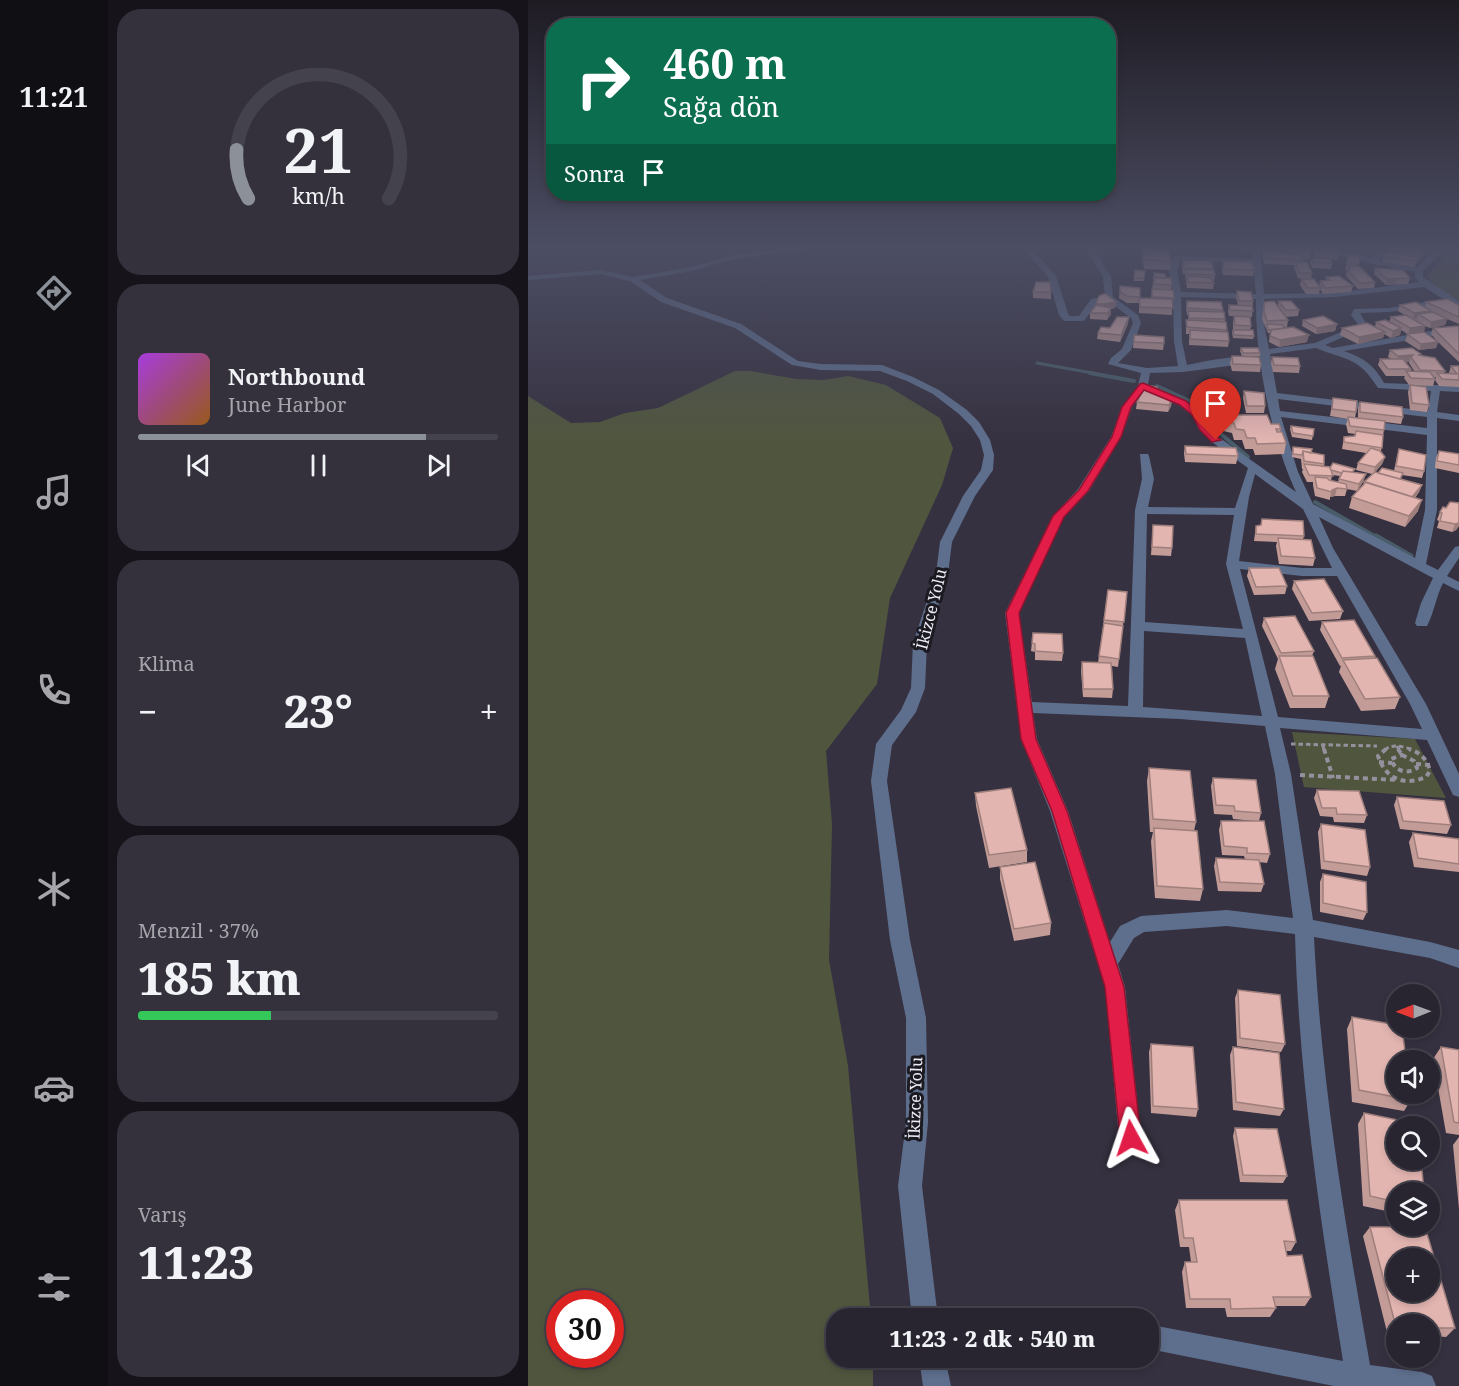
<!DOCTYPE html>
<html lang="tr">
<meta charset="utf-8">
<style>
body{margin:0;font-family:"Noto Serif",serif;background:#34313c;color:#f1f3f6;height:100vh;display:flex;flex-direction:column;font-size:22px;white-space:nowrap}
*{box-sizing:border-box;margin:0}
p{font-size:20px;color:#a5a5ab}
.icon{flex:none;width:33px;height:33px;fill:none;stroke:currentColor;stroke-width:2;stroke-linecap:round;stroke-linejoin:round}
.map{position:relative;flex:1;overflow:hidden}
.side{display:flex;flex-direction:column;gap:9px;padding:9px;background:#16141a;width:420px}
.side>*{flex:none}
.guide{position:absolute;left:18px;top:18px;width:570px;height:183px;border-radius:24px;box-shadow:0 3px 9px #0003,0 0 0 2px #44424c;background:#0b6e4f;color:#fff;overflow:hidden}
.needle{width:39px;rotate:269deg}
.tools{position:absolute;left:858px;top:984px;display:grid;gap:12px}
.tools a{display:grid;place-items:center;width:54px;height:54px;border-radius:50%;background:#282530;box-shadow:0 3px 9px #0003,0 0 0 2px #44424c;font-size:30px}
.speed{position:absolute;left:18px;top:1290px;display:flex;gap:12px;font-size:30px;font-weight:700;text-align:center}
.speed>*{display:grid;place-content:center;width:78px;height:78px;border-radius:50%;background:#282530;box-shadow:0 3px 9px #0003,0 0 0 2px #44424c;line-height:1}
.speed .limit{border:9px solid #d22;background:#fff;color:#111}
.pin{position:absolute;display:grid;place-items:center;width:51px;height:51px;color:#fff;margin:-62px -26px;border-radius:50% 50% 50% 0;rotate:-45deg;box-shadow:0 0 6px #0007}
.pin .icon{rotate:45deg}
.me{position:absolute;width:66px;margin:-33px;rotate:355deg;stroke-linejoin:round;filter:drop-shadow(0 0 4px #0008)}
.turn{display:flex;align-items:center;gap:21px;height:126px;padding:0 18px;font-size:27px}
.turn .icon{width:78px;height:78px;stroke-width:2.5}
.turn b{display:block;font-size:42px;line-height:51px}
.then{display:flex;align-items:center;height:57px;padding:0 18px;background:#0003;gap:12px;font-size:22px}
.big{font-size:45px;font-weight:800;line-height:1.1}
.side .tile{flex:1;display:flex;flex-direction:column;justify-content:center;gap:9px;min-width:0;padding:0 21px;border-radius:24px;background:#34313c}
.side .dial{align-items:center;gap:0}
.dial svg{height:156px;overflow:visible;fill:none;stroke:#44424c;stroke-width:7;stroke-linecap:round;text-anchor:middle}
.dial text{fill:#f1f3f6;stroke:none}
.song{display:flex;align-items:center;gap:18px}
.cover{width:72px;height:72px;border-radius:9px;background:linear-gradient(135deg,hsl(280 70% 55%),hsl(30 70% 35%))}
.played{height:6px;border-radius:3px;background:linear-gradient(90deg,#8c9099 80%,#44424c 80%)}
.keys{display:flex;justify-content:space-around;direction:ltr}
.heat{display:flex;justify-content:space-between;align-items:center;font-size:33px;direction:ltr}
.charge{height:9px;border-radius:4px;background:linear-gradient(90deg,#34c759 37%,#44424c 0)}
.trip{position:absolute;left:298px;top:1308px;width:333px;height:60px;border-radius:24px;background:#282530;box-shadow:0 3px 9px #0003,0 0 0 2px #44424c;font-weight:800;line-height:60px;text-align:center}
main{display:flex;flex:1;min-height:0}
.menu{display:flex;flex-direction:column;width:108px;justify-content:space-around;align-items:center;background:#100f13;color:#a5a5ab}
.menu .icon{width:42px;height:42px}
.menu .active{color:#8c9099}
.menu b{font-size:27px;color:#f1f3f6}
.map>svg:first-child{display:block}
</style>
<main>
<nav class="menu">
<b>11:21</b>
<svg class="icon active" aria-label="directions" viewBox="0 0 24 24"><path d="M12 3l9 9-9 9-9-9zM9 14v-3h6M13 9l2 2-2 2"/></svg>
<svg class="icon" aria-label="music" viewBox="0 0 24 24"><path d="M9 18V5l10-2v13"/><circle cx="6" cy="18" r="3"/><circle cx="16" cy="16" r="3"/></svg>
<svg class="icon" aria-label="phone" viewBox="0 0 24 24"><path d="M5 4h4l2 5-3 2q2 4 5 5l2-3 5 2v4C11 20 4 13 5 4z"/></svg>
<svg class="icon" aria-label="climate" viewBox="0 0 24 24"><path d="M12 3v18M4 7l16 10M4 17L20 7"/></svg>
<svg class="icon" aria-label="car" viewBox="0 0 24 24"><path d="M5 17H2v-5l4-1 3-4h7l3 4 3 1v5h-3M9 17h6M6 11h13"/><circle cx="7" cy="17" r="2"/><circle cx="17" cy="17" r="2"/></svg>
<svg class="icon" aria-label="filters" viewBox="0 0 24 24"><path d="M4 7h16M4 17h16"/><circle cx="9" cy="7" r="2"/><circle cx="15" cy="17" r="2"/></svg>
</nav>
<section class="side">
<div class="tile dial"><svg viewBox="0 0 100 80">
<path d="M14 69A42 42 0 1 1 86 69"/>
<path d="M14 69A42 42 0 0 1 8 44" stroke="#8c9099"/>
<text x="50" y="56" font-size="32" font-weight="700">21</text>
<text x="50" y="72" font-size="11">km/h</text>
</svg></div>
<div class="tile">
<div class="song"><i class="cover"></i><div><b>Northbound</b><p>June Harbor</p></div></div>
<div class="played"></div>
<div class="keys"><svg class="icon" aria-label="previous" viewBox="0 0 24 24"><path d="M18 5L8 12l10 7zM5 5v14"/></svg><svg class="icon" aria-label="pause" viewBox="0 0 24 24"><path d="M8 5v14M16 5v14"/></svg><svg class="icon" aria-label="next" viewBox="0 0 24 24"><path d="M6 5l10 7-10 7zM19 5v14"/></svg></div>
</div>
<div class="tile"><p>Klima</p>
<div class="heat"><a>−</a><b class="big">23°</b><a>+</a></div>
</div>
<div class="tile"><p>Menzil · 37%</p><b class="big">185 km</b><div class="charge"></div></div>
<div class="tile"><p>Varış</p><b class="big">11:23</b></div>
</section>
<div class="map">
<svg width="931" height="1386" viewBox="0 0 931 1386">
<rect width="100%" height="100%" fill="#363140"/>
<path fill="#50563e" fill-rule="evenodd" d="M924,248H931V301L906,286L899,276Z
M207,371H223L268,379L296,380L320,376L358,385L412,418L425,448L414,485L362,598L349,684L298,751L304,824L301,960L320,1066L343,1318H309V1358H345V1386H0V396L43,423L72,422L97,413L130,408ZM32,1304H82V1354H32Z
M764,732L887,739L918,798L776,787Z"/>
<g fill="none" stroke-linecap="round" stroke-linejoin="round">
<path stroke="#485d69" stroke-width="3" d="M509,363L570,374"/>
<path stroke="#485d69" stroke-width="4" d="M562,373L606,381
M629,386L668,404L680,423L720,457
M787,502L850,538"/>
<path stroke="#485d69" stroke-width="5" d="M848,536L883,556"/>
<path stroke="#94909d" stroke-width="3" stroke-dasharray="4.5 3" stroke-linecap="butt" d="M763,744L849,746
M795,746L796,750
M869,746L871,750
M857,750C864,743 876,747 885,750"/>
<path stroke="#94909d" stroke-width="4" stroke-dasharray="5 4" stroke-linecap="butt" d="M796,749L805,778
M858,749L850,756C857,778 876,787 898,777L902,771C899,759 893,753 881,749
M870,749L874,755
M874,755L886,761L889,768C878,775 867,771 863,759Z
M851,762L864,763
M888,764L902,765
M772,775L870,780"/>
<path fill="#5e6f8d" fill-rule="evenodd" d="M260,248H282L206,259L164,271L112,280L139,298L213,324L270,361L293,364L354,365L385,377L411,390L439,410L451,422L462,440L466,455L465,470L447,496L424,542L420,574L399,643L397,688L388,712L364,745L359,781L382,940L398,1018L400,1122L394,1186L410,1318H384L370,1186L378,1122V1018L362,940L343,781L348,744L373,710L383,688L385,643L408,574L412,542L435,496L453,470L456,455L452,440L443,426L431,414L405,394L379,381L352,371L293,370L264,365L207,328L133,302L102,281L72,274L0,280V276L72,270L105,277L163,267L205,255Z
M495,248H503L528,276L541,316H551L563,299L577,296L575,277L558,248H566L583,277L585,297L610,315L613,323L603,350L590,363L619,368L650,366L646,341L645,294L641,270L646,256L725,259L724,248H732L736,294L806,293L891,282L887,278V272L845,264L787,248H799L844,258L853,248H861L851,260L889,267L910,248H918L895,271V277L931,301V305L922,303L861,312L832,313L839,325L838,327L797,345L805,348L931,326V332L816,351C835,357 847,366 856,383L931,386V392L912,391L909,412L931,415V421L909,418V510L898,564L910,570L927,547L931,546V558L919,576L931,582V591L915,583C908,597 906,613 899,626H889L887,623L893,603L905,578L791,517L805,548L898,704L931,774V797L925,795L899,740L752,728L763,774L785,920L902,942L931,950V968L902,958L786,937C793,1081 817,1223 842,1365L894,1372L904,1376L908,1386H806L621,1349V1329L629,1326L815,1361C792,1219 771,1078 767,934L699,926L616,932L606,938L590,964L597,987L613,1138L610,1146L602,1149L594,1146L591,1138L577,987L522,811L493,739L477,613L525,516L550,489L583,437L594,407L610,386L613,373L580,364L583,358L594,349L605,323L603,318L580,301L569,303L556,321H536L531,315L520,277ZM652,260L725,263L728,294L653,292L649,270ZM896,287L915,299L861,308L826,309L823,315L830,324L827,326L787,343L741,349L736,324V299L806,297ZM653,297L728,299C727,358 743,438 768,492L692,438L679,426L672,412L659,401L620,385L622,373L655,372L723,363L728,360C716,352 674,362 659,365L654,341ZM788,348C819,361 830,356 850,388L903,391L900,411L749,393L742,354ZM617,390L651,405L664,416L671,430L684,442L720,468L707,508L620,507L626,479L621,456L620,454H612L614,479L607,510L600,706L504,702L491,613L536,517L561,491L593,437L604,407ZM750,399L899,417V428L752,411ZM753,417L899,435L897,510L887,558L785,504L770,472ZM727,474L775,509L804,568H774L711,561L721,497ZM619,514L706,515L698,564L715,629L617,622ZM712,569L774,576H809L882,704L894,729L750,717ZM616,631L717,638L734,716L615,707ZM505,713L652,719L737,726L747,774L765,918L699,910L613,916L592,926L582,942L540,811L509,739Z
M391,1358H417L423,1386H395Z"/>
</g>
<path fill="#c39c98" fill-rule="evenodd" d="M615,248L643,261L642,270L616,269L614,256Z
M709,248H724L723,251L709,249Z
M758,248L783,249L781,260L774,259V262L784,273L783,279L791,286L792,281H798V277L825,286L823,292L795,294L792,289L791,294H778L772,285L773,279H780L770,278L766,268V265L736,264L735,258L736,249L757,254Z
M898,248L896,253L886,267L854,262L855,256L861,252V250Z
M787,251H812L811,257L808,260L803,259L804,263L803,269L784,268L782,263L784,258H796L786,257Z
M820,253L832,255L830,266L847,282L846,288L830,289L818,276L819,270H817Z
M655,260L685,269L687,275L686,281H685L686,283L685,289L659,288L657,274H655L654,266Z
M695,261L726,270L725,276L695,275L694,267Z
M847,268L882,278L880,284L858,285L846,274Z
M607,270L617,271L616,281H606Z
M626,273L638,278L644,285L643,289L646,298L645,304H644V315L611,313V303H599L591,298L592,286L612,288V298L623,299Z
M709,291L725,301L724,317H721L723,326L722,330L726,336L725,339L705,338L704,333L705,330V322L706,316H701L700,311L701,305H710L708,297Z
M505,292H523V299L505,298Z
M659,301L695,310L694,312L697,319L698,331L701,341L700,347L661,345V334H658V320H660V315H659L658,307Z
M750,301L771,310L770,316L757,317L760,320L759,327H756V328L779,342L751,347L741,342L742,333H740L734,319L736,302L750,306Z
M588,302L587,308L583,309V314L579,320L562,319V313L568,305V304Z
M898,302L931,305V324L915,317L919,319L917,325L902,328L897,326L896,332L883,334L910,342L903,334L905,328L931,326V362L910,342L908,348L891,350L877,341L880,334L873,330L872,335L863,338L856,334L855,338L830,344L812,335L814,328L847,327L848,322H861L863,317L877,315L870,311L872,305L897,307Z
M775,320L809,324L807,331L788,334L774,326Z
M600,324L592,342L569,339L570,333L582,328Z
M606,335L636,343L635,350L605,348Z
M713,348L732,353V356H714L712,351Z
M862,350L893,354L892,356L917,371L916,373L922,374L921,373L923,366H931V387L911,386L907,380L908,377H906L907,379L905,386L881,385L876,378L877,376H858L850,365L852,359H863L860,357ZM877,362H881V363L887,372L883,371V369Z
M704,356L733,365L732,372L704,371L702,363Z
M744,357L772,366L771,373L745,372L743,363Z
M882,385L901,405L899,412L882,410L880,392Z
M628,389L632,390V395L644,399L643,406L640,412L608,409L609,402Z
M716,391L737,406L736,413H718L715,398Z
M805,398L828,412L827,418H830V409L832,402L875,417L873,424L857,422L853,451L857,457L854,464L847,472L850,473L866,471L869,456L871,449L896,471L894,478L874,475L873,479L894,485L891,492L887,498L890,511L877,527L821,508L824,497L835,486L836,482L844,474L828,470L830,463L838,453L814,449L816,437L826,436L827,434L820,433L818,424L820,419L802,416Z
M691,415L743,424L753,429L752,432L758,443L756,454L727,455L725,449H717L714,440H706L704,433L691,430L689,425Z
M763,426L786,429L784,440L764,437L762,429Z
M657,446L710,456L708,464L657,462L656,453Z
M765,447L783,453L796,464V467L838,474L835,482L829,491L819,489L817,496H807L802,497V500L787,496L785,485V482H779L774,472L775,469H774L773,459L764,457ZM804,475L812,476L810,482L803,481Z
M911,451L931,454V473L907,468L908,458Z
M931,503V526L928,530L924,532L909,528L911,521L909,520L912,512L918,508Z
M734,519L776,536L775,539L787,558L785,566L751,564L748,546L749,542L726,541L728,526L733,525Z
M625,525L644,548L643,556L623,555Z
M721,568L759,586L757,594L726,595L719,576Z
M766,581L815,611L812,619L781,621L764,589Z
M580,590L599,592L590,667L584,666L585,689L584,698L555,697L553,671L554,662L570,663Z
M736,618L786,651L784,656L801,696L797,708H762L747,669L750,659L734,626Z
M794,622L847,656V658L872,697L867,709L833,711L811,672L813,666H812L792,630Z
M505,633L535,653L534,661L507,660V652L503,651Z
M621,768L668,822L666,831L675,889L672,901L627,898L623,841L625,832H622L619,781Z
M685,778L733,813L731,821L742,854L739,863L731,862L736,884L733,892L690,891L686,866L688,858L717,859L716,856L694,855L691,830L693,821H727L705,819L704,815L686,814L683,786Z
M789,790L839,815L836,823L806,822L805,817L792,816L786,798Z
M447,793L499,850V862L461,868L448,806Z
M869,797L923,825L919,834L872,829L866,805Z
M793,824L842,867L839,876L793,869L790,832Z
M885,833L931,839V872L886,867L881,842Z
M472,867L523,923L522,935L486,941L472,879Z
M795,874L839,912L835,920L792,912V882Z
M710,990L757,1044L753,1052L709,1046L707,998Z
M824,1017L883,1100L876,1111L824,1102L819,1029Z
M623,1044L670,1109L668,1117L623,1113L621,1052Z
M705,1047L756,1109L752,1116L705,1110L702,1055Z
M913,1047L931,1050V1135L918,1133L905,1059Z
M836,1113L868,1192V1213L835,1206L830,1124Z
M707,1128L759,1176L755,1183L712,1182L705,1136Z
M931,1137V1209L925,1145Z
M651,1200L768,1242L763,1251H758L759,1256L783,1297L777,1306H747L748,1308L742,1317H699L697,1308H658L654,1272L657,1262H663L661,1247H652L647,1210Z
M842,1227L927,1328L918,1337L902,1336V1324H868V1336H860L835,1236Z"/>
<path fill="#9f7f7c" d="M898,248L896,253L891,261L892,255Z
M891,257L889,263L886,267L887,261Z
M868,278L867,284L858,285L859,279Z
M588,302L587,308L583,309V314L579,320L580,313L576,310V304Z
M903,311L901,317L890,314L889,319H885L886,313Z
M601,317L600,324L592,342L593,335Z
M919,319L917,325L902,328L903,322Z
M809,324L807,331L788,334L789,328Z
M897,326L896,332L880,334L882,328Z
M873,328L872,335L863,338L865,331Z
M857,332L855,338L830,344L831,337Z
M781,335L779,342L751,347L752,340Z
M910,342L908,348L891,350L893,344Z
M885,355L883,357L881,362L868,363L870,356Z
M644,399L643,406L640,412L641,405Z
M857,457L854,464L845,475L847,467Z
M838,474L835,482L829,491L831,484Z
M894,485L891,492L881,505L883,498Z
M809,488L807,496L802,497L804,490Z
M894,500L890,511L877,527L881,516Z
M931,523V526L928,530L924,532L927,524Z"/>
<path fill="#e3b5b1" stroke="#9f7f7c" stroke-width="1.5" fill-rule="evenodd" d="M615,248H641L643,261L617,260Z
M758,248H778L783,249L782,254L757,252Z
M790,248H794L812,251L809,254L787,251Z
M863,248H897L892,255L861,250Z
M736,249L753,251L752,253H736Z
M736,252L772,255L775,260L737,258Z
M859,252L891,257L887,261L855,256Z
M820,253L832,255L831,264H819Z
M784,258L803,259L804,263L785,262Z
M655,260L684,261L685,269L656,268Z
M695,261L724,262L726,270L696,269Z
M767,262H779L784,273H772Z
M831,266L847,282L832,283L819,270H822L820,267Z
M847,268L875,270L882,278L859,279Z
M658,269L686,270L687,275L658,274Z
M607,270L617,271L616,278H606Z
M626,273L637,274L638,278H627Z
M663,276L682,278L686,283L660,282L659,277Z
M811,276L825,286L797,288L792,281L802,280L798,277Z
M626,277L643,278L644,285L626,284Z
M773,279H786L793,288H780Z
M508,282H522L523,292H505Z
M592,286L612,288V297L599,296L592,292Z
M624,289L645,290L646,298L624,297Z
M709,291L723,292L725,301H711Z
M575,294H578L588,302L576,304H568L571,296Z
M611,298L644,299L645,308L612,307Z
M920,299L931,305V317L898,302Z
M659,301L693,302L695,310L659,308Z
M746,301L760,320L739,321L736,312V302Z
M750,301H763L771,310H758Z
M888,302L903,311L886,313L872,305Z
M568,305L583,308L580,313H562Z
M701,305L724,306L725,311L702,310Z
M660,311L696,312L697,319L661,318Z
M905,312L919,319L903,322L890,314Z
M878,315L897,326L882,328L863,317Z
M706,316L722,317L723,326L707,325Z
M795,316L809,324L789,328L775,320Z
M589,317H601L593,335L570,333L573,327L582,328Z
M658,320L698,322L699,330L659,327Z
M857,320L873,328L865,331L848,322Z
M839,323L857,332L831,337L814,328Z
M739,324L755,325L756,328L740,330Z
M931,326V354L905,328Z
M765,327L781,335L752,340L742,336L743,330Z
M662,330L700,332L701,341L662,339Z
M705,330H725L726,336L706,335Z
M896,332L910,342L893,344L879,334Z
M606,335L636,337V343L606,342Z
M713,348H730L732,353H715Z
M884,348L893,354L890,355L907,358L917,371L892,370L883,357L885,355L870,356L862,350Z
M704,356L731,357L733,365L705,364Z
M744,357L770,358L772,366L746,365Z
M852,359H875L883,369H860Z
M923,366H931V380L914,379L909,373L929,374Z
M878,371L902,372L907,379L883,378Z
M618,385L629,387L628,389L632,390L630,394L641,396L640,398L644,399L641,405L609,402Z
M882,385L898,387L901,405L884,403Z
M716,391L736,393L737,406H719Z
M805,398L829,401L828,412L804,409Z
M832,402L874,407L875,417L832,412Z
M691,415H739L743,424H751L753,429H748L749,432H754L758,443L729,444L727,438H719L716,430L708,429L706,423L693,419Z
M820,417L857,421L856,430L822,426Z
M763,426L786,429L785,436L765,433Z
M828,431L855,435L854,448L816,442V437L827,436Z
M657,446L708,448L710,456L658,454Z
M765,447L784,449L783,453L775,451L774,455L765,454Z
M843,448L852,451L857,457L847,467L830,463Z
M871,449L898,455L896,471L868,466Z
M775,451L796,455V464L776,461Z
M911,451L931,454V465L909,461Z
M805,463L827,469L824,472L815,471L814,473L803,470L802,468Z
M776,464L802,467L805,476L781,475Z
M854,468L875,473L872,479L850,473Z
M815,471L838,474L831,484L811,479Z
M847,472L894,485L884,497L836,482Z
M787,477L799,478L801,480L818,484L819,489L809,488L804,490V492L789,488Z
M838,482L894,500L881,516L824,497Z
M922,502L931,503V523L927,524L912,521L914,513L912,512L915,507L918,508Z
M734,519L775,521L776,536L728,534V526L733,525Z
M625,525L645,526L644,548L624,547Z
M750,538L783,540L787,558L753,556Z
M721,568H751L759,586L728,587Z
M796,579L815,611L784,613L766,581Z
M580,590L599,592L596,622L576,620Z
M767,616L786,651L753,653L736,618Z
M826,620L847,656L814,658L794,622Z
M576,623L595,626L591,659L571,656Z
M505,633L534,634L535,653L507,651V644L504,643Z
M751,656H785L801,696H765Z
M849,658L872,697L837,699L815,660Z
M554,662L583,663L585,689H555Z
M621,768L662,771L668,822L625,819Z
M685,778L728,780L733,813L707,811L706,806L688,805Z
M483,788L499,850L461,855L447,793Z
M789,790L831,791L839,815L809,814L808,808H794Z
M869,797L916,801L923,825L875,821Z
M693,821H736L742,854L719,853V848L696,846Z
M793,824L837,830L842,867L796,861Z
M626,828L669,831L675,889L629,886Z
M885,833L931,839V864L890,858Z
M688,858L731,860L736,884L692,882Z
M507,862L523,923L486,929L472,867Z
M795,874L838,882L839,912L795,903Z
M710,990L752,995L757,1044L712,1038Z
M824,1017L868,1025V1028H874L878,1060H868V1094H882L883,1100L831,1090Z
M623,1044L665,1047L670,1109L625,1106Z
M705,1047L751,1053L756,1109L708,1102Z
M913,1047L931,1050V1123L926,1122Z
M836,1113L889,1124V1126H868V1160H893L896,1192H868V1202L842,1196Z
M707,1128L749,1129L759,1176L715,1175Z
M651,1200H759L768,1242L756,1241L759,1256L774,1255L783,1297H745L748,1308L703,1309L702,1299H662L657,1262H669L665,1238H656Z
M842,1227H897L927,1328H902V1324H868V1327ZM868,1258H902V1292H868Z"/>
<linearGradient id="sky" x2="0" y2="1"><stop stop-color="#1e1b23"/><stop offset="0.56" stop-color="#4c4e64"/><stop offset="1" stop-color="#4c4e64" stop-opacity="0"/></linearGradient>
<rect width="931" height="442" fill="url(#sky)"/>
<path fill="#e11d48" stroke="#92132f" stroke-width="1.5" d="M615,383L658,401L671,412L679,427L693,440L684,442L672,430L664,415L652,405L616,390L603,407L593,437L560,491L536,517L491,613L508,739L539,811L596,987L613,1138L610,1145L603,1148L595,1145L592,1138L577,987L524,811L493,739L478,613L525,516L551,490L584,437L594,407L612,384Z"/>
<g text-anchor="middle" dominant-baseline="central" stroke-width="6" stroke-linejoin="round" paint-order="stroke">
<g font-size="16" fill="#eeecf6" stroke="#1c1a21">
<text transform="translate(403 609) rotate(-76)">İkizce Yolu</text>
<text transform="translate(387 1098) rotate(-88)">İkizce Yolu</text>
</g>
</g>
</svg>
<div class="tools">
<a><svg class="needle" viewBox="-14 -14 28 28"><path d="M0-13l5 13h-10z" fill="#e53935"/><path d="M0 13l5-13h-10z" fill="#a5a5ab"/></svg></a>
<a><svg class="icon" aria-label="sound" viewBox="0 0 24 24"><path d="M4 9h4l5-4v14l-5-4H4zM17 9q2 3 0 6"/></svg></a>
<a><svg class="icon" aria-label="search" viewBox="0 0 24 24"><circle cx="10" cy="10" r="6"/><path d="M15 15l6 6"/></svg></a>
<a><svg class="icon" aria-label="layers" viewBox="0 0 24 24"><path d="M12 4l9 5-9 5-9-5zM3 14l9 5 9-5"/></svg></a>
<a>+</a>
<a>−</a>
</div>
<div class="speed"><div class="limit">30</div></div>
<div class="pin" style="left:688px;top:440px;background:#d93025"><svg class="icon" aria-label="arrive" viewBox="0 0 24 24"><path d="M6 21V4h12l-3 4 3 4H6"/></svg></div>
<svg class="me" style="left:603px;top:1138px" viewBox="-20 -20 40 40"><path d="M0-17L14 15 0 8-14 15z" fill="#e11d48" stroke="#fff" stroke-width="4"/></svg>
<div class="trip">11:23 · 2 dk · 540 m</div>
<div class="guide">
<div class="turn"><svg class="icon" aria-label="right" viewBox="0 0 24 24"><path d="M7 20v-9h11M14 6l5 5-5 5"/></svg><div><b>460 m</b>Sağa dön</div></div>
<div class="then">Sonra<svg class="icon" aria-label="arrive" viewBox="0 0 24 24"><path d="M6 21V4h12l-3 4 3 4H6"/></svg></div>
</div>
</div>
</main>
